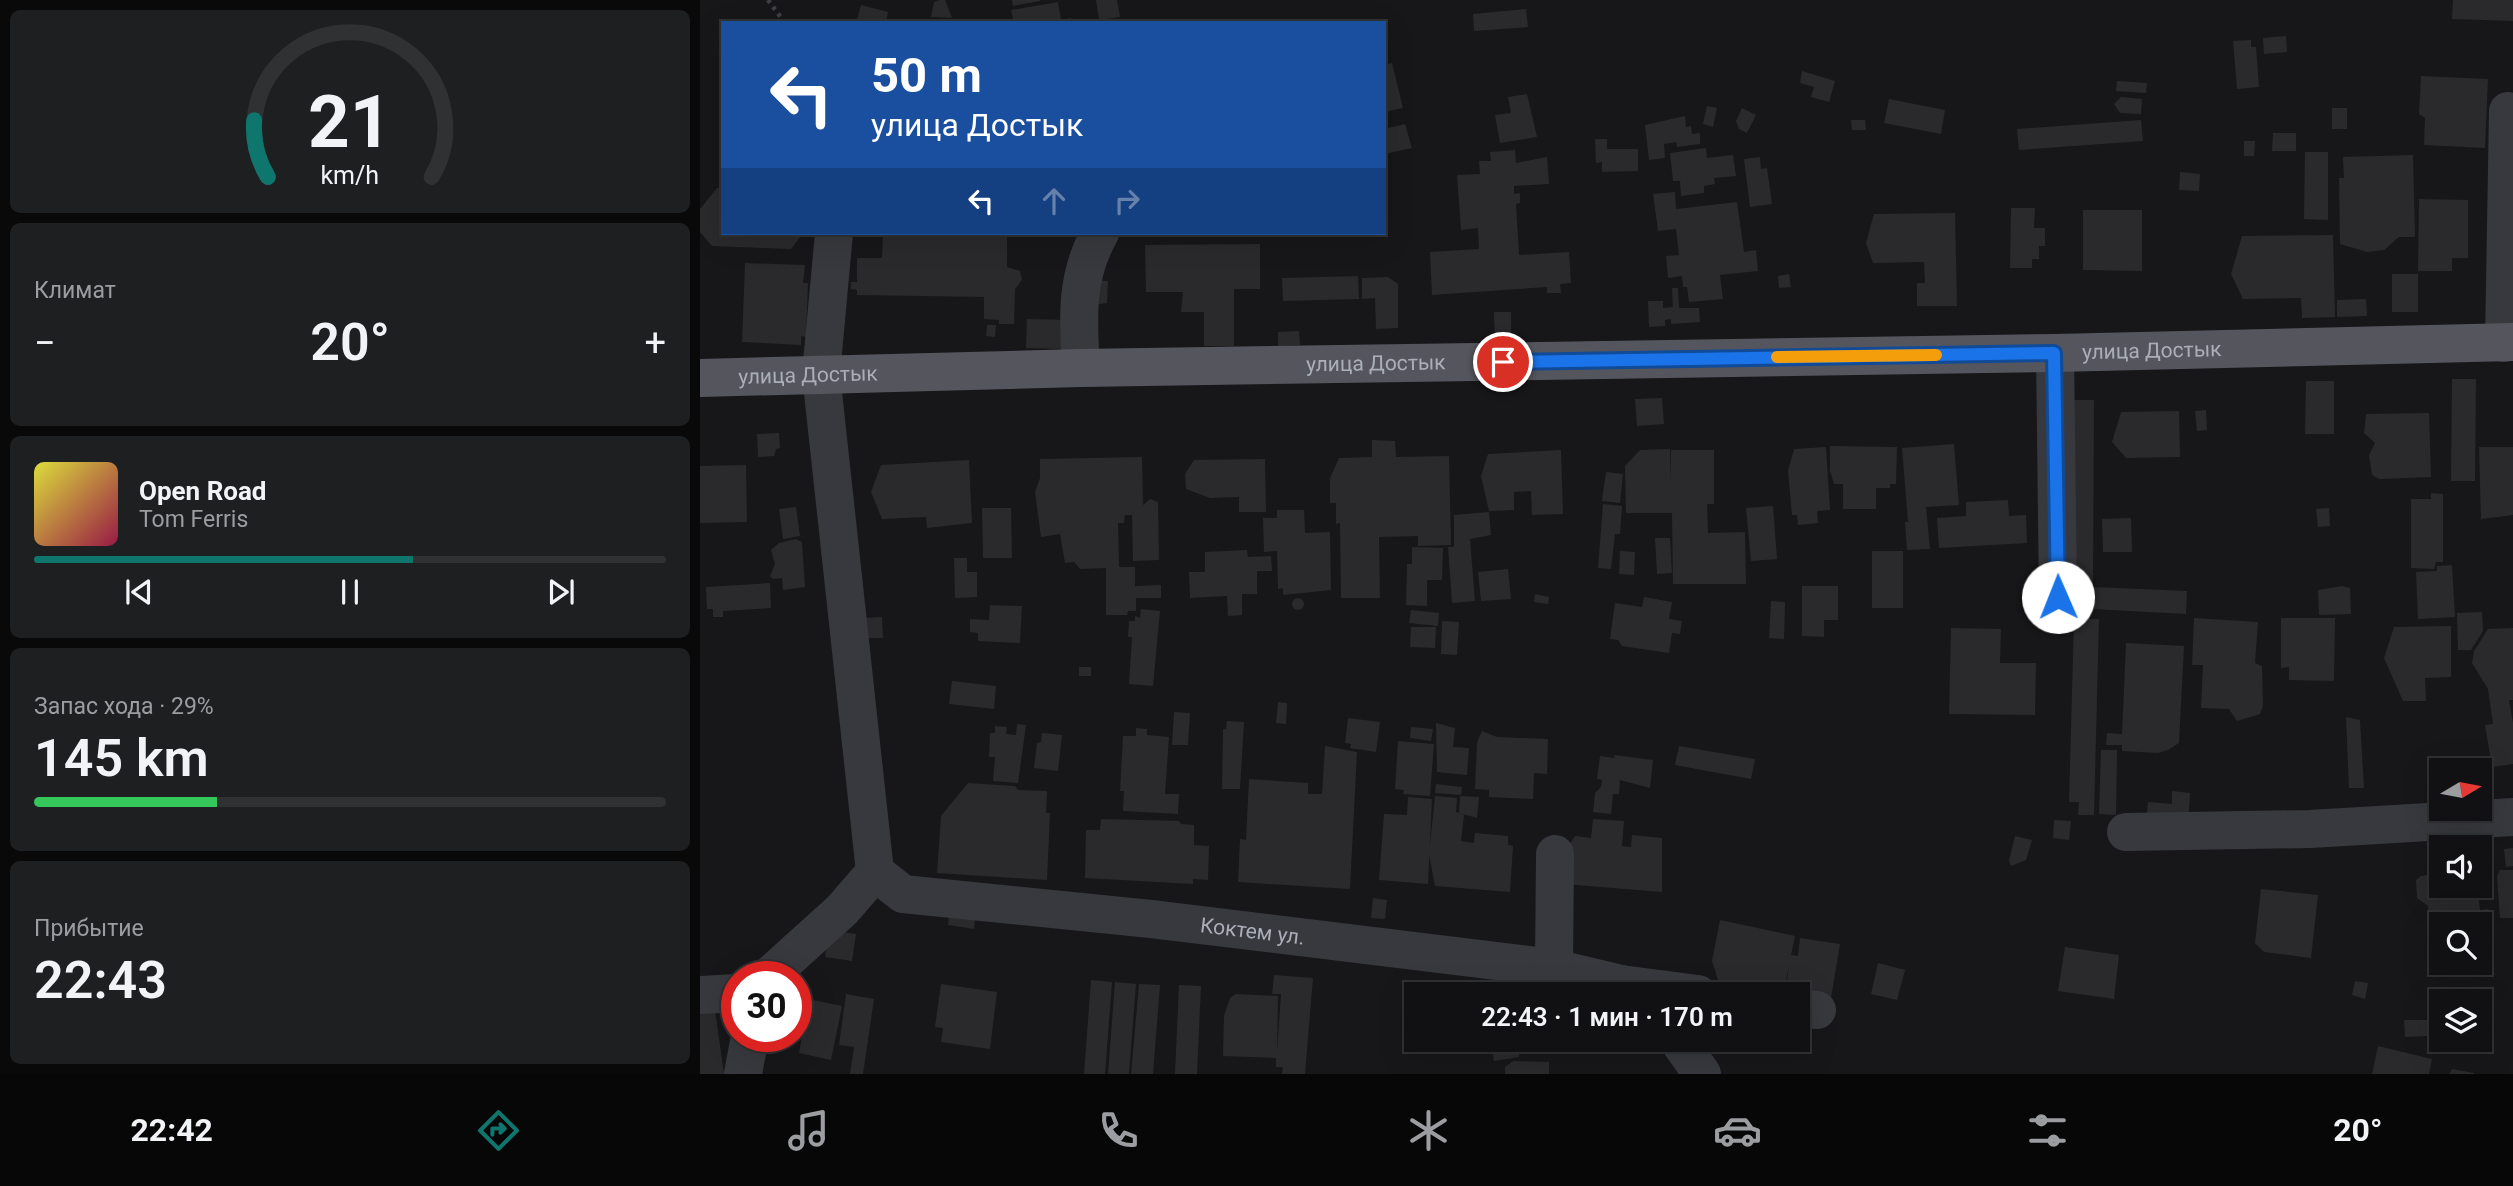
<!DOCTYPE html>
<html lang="ru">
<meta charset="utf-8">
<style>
body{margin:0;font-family:Roboto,sans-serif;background:#1e1f21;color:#f1f3f6;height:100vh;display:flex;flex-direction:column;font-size:26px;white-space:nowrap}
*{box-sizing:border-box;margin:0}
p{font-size:23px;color:#9c9da0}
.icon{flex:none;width:38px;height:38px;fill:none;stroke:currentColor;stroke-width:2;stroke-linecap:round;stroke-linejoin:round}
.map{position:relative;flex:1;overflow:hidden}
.details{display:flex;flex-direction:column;gap:10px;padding:10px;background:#09090a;width:700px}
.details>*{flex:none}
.guide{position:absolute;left:21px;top:21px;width:665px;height:214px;border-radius:0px;box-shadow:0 7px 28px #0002,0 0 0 2px #303133;background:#1a4fa0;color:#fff;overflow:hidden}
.needle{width:46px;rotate:80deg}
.controls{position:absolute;left:1729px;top:758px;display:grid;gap:14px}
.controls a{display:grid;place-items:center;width:63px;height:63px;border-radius:0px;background:#111113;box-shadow:0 7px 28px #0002,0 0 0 2px #303133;font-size:35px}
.speed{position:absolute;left:21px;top:961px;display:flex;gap:14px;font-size:35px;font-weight:700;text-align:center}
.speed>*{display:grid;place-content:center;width:91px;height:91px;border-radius:50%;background:#111113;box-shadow:0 7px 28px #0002,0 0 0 2px #303133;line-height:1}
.speed .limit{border:10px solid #d22;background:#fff;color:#111}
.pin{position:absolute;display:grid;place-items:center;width:60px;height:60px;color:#fff;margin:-30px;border:4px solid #fff;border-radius:50%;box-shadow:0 2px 7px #0007}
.me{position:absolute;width:77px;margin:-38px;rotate:359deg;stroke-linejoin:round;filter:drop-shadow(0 0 5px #0008)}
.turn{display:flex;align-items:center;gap:24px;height:147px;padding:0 35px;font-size:32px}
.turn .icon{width:91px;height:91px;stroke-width:2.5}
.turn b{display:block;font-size:49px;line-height:60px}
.lanes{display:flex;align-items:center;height:66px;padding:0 35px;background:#0003;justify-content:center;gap:35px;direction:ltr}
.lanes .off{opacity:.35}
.big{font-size:52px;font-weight:600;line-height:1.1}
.details .tile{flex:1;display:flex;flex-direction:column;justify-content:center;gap:10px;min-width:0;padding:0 24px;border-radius:10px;background:#1e1f21}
.details .dial{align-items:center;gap:0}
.dial svg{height:182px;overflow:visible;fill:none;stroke:#303133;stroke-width:7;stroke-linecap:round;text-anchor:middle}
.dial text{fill:#f1f3f6;stroke:none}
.song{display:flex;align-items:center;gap:21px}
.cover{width:84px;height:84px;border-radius:10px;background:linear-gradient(135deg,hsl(60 70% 55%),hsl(340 70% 35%))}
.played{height:7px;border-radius:4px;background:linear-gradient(90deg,#0f766e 60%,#303133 60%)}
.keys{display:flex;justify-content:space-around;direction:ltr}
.heat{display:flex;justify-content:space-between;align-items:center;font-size:38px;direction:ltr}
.charge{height:10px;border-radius:5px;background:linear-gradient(90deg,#34c759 29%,#303133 0)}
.trip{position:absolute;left:704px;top:982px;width:406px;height:70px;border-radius:0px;background:#111113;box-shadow:0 7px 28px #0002,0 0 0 2px #303133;font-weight:600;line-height:70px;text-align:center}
.menu{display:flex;height:112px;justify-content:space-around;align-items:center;background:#070708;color:#9c9da0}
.menu .icon{width:49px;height:49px}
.menu .selected{color:#0f766e}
.menu b{font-size:32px;color:#f1f3f6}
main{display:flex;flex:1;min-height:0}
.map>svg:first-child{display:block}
</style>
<main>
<section class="details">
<div class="tile dial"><svg viewBox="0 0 100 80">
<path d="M14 69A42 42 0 1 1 86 69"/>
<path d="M14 69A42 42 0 0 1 8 44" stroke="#0f766e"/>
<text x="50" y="56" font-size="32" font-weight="700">21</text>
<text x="50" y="72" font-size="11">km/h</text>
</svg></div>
<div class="tile"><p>Климат</p>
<div class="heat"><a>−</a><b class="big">20°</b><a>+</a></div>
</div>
<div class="tile">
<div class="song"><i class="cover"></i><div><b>Open Road</b><p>Tom Ferris</p></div></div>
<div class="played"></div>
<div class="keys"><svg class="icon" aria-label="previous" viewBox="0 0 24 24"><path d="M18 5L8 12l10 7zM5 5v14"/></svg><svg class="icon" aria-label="pause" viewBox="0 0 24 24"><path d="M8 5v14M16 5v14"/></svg><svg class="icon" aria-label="next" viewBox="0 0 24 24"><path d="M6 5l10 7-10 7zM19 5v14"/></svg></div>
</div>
<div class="tile"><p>Запас хода · 29%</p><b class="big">145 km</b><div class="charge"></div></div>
<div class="tile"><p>Прибытие</p><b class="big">22:43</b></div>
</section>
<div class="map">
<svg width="1813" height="1074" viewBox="0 0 1813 1074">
<rect width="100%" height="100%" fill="#171719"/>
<path fill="#2a2a2d" d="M240,0H245L252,18L231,17L234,2Z
M312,0H340V1L313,6Z
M396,0H417L420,17L399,20Z
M1753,0H1813V21L1752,19Z
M358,2L361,20L371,18L372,23H314L311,10Z
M161,5L188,12L186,22L156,23Z
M826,9L828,27L774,31L773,14Z
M1586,36L1587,52L1564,54L1563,38Z
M1551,40V47H1556L1559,87L1537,89L1533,41Z
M692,63L703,108L684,112V65Z
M1102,71L1135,81L1129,102L1111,97L1114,87L1100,83Z
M1721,76L1788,79L1785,148L1724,145L1725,118L1719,114Z
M1417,81L1447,83L1446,93L1416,91Z
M827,94L837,137L800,143L795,115L811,113L808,97Z
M1421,97L1442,99L1441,114L1420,113L1414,104Z
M1189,99L1245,110L1241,134L1184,123Z
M1007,106L1017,108L1013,127L1003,124Z
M1042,108L1056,115L1047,133L1039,129L1036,121Z
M1632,108H1647V129H1632Z
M985,116L986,127L991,126L992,134L1000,133V144L977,147L976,142L964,144L965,158L949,160L945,125Z
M1151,120H1165L1166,130H1152Z
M1441,120L1443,141L1319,150L1317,129Z
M705,124L712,148L684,154V129Z
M1573,133H1596V151H1572Z
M895,139H907V149H938V171L902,172V162L896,163Z
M1544,141H1555L1554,156H1544Z
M1006,148L1007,158L1033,155L1036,176L1014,178L1015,184L1004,186V193L981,196L980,181H973L970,153Z
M815,150L816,163L847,157L849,184L814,186V194L820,193V203L816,204L819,255L869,252L871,283L860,284L861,293H847V287L732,295L730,252L779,249L778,228L761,230L757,175L780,174L779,161H791L790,152Z
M1605,152H1628V220L1604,219Z
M1713,155L1715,237H1699L1684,250L1667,252L1640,244L1639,178H1644L1643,157Z
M1060,157L1061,169L1067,168L1072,204L1050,207L1044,159Z
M1480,172L1500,174L1499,191L1479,190Z
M17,188H23V233H102L101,236L91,249L12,246L0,232V209Z
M975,192L976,209L1037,202L1044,252L1056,250L1058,271L1020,275L1023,299L989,302L987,287H983L982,276L968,278L966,256L979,255L976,229L958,231L953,194Z
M1719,199L1768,200V258H1752V271H1718Z
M1311,208H1335L1334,228H1345V246H1339V259H1332V268H1310Z
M1383,210H1442V271L1383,270Z
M1255,213L1257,306H1217V283H1225L1224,262L1173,263L1166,243L1174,214Z
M183,233H307V267L320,271L322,280L315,289L314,324H299V320L284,319V297L157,295V290L151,289V282H157V258H182Z
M1633,235L1635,317L1602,318L1601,298L1543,299L1531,274L1542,236Z
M560,244V289H534V346H504V312H481L483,292H446L445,245Z
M45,263L105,265L103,283H108L106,337L101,336V345L42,342Z
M1089,274L1091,287L1079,288L1078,276Z
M1692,274H1718V312H1692Z
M658,276L659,299L583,301L582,278Z
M688,277L698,284V328L676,329L675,298L662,299V278Z
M391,280L408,281L407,303L386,306Z
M972,288H978L979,308H999L1000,322L971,324V319L965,320V326L949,327L948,301H963V308L973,307Z
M1666,299L1667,316L1637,317V300Z
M794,312H811V344L795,345Z
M327,319L367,320V344L361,349L326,348Z
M287,325H296L295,337L286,336Z
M599,331L600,345L578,346V332Z
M1752,379H1776L1775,481H1751Z
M1606,381H1634V434H1605Z
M962,398L964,424L937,426L935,399Z
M1372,400H1394L1393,581L1370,577Z
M1506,410L1507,430L1497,431L1495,411Z
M1479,411L1480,457L1426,458L1412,442L1421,412Z
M1729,413L1731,477L1679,479L1672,475L1669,455L1675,443L1664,433L1666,414Z
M79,433L80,448L76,449L74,456L58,457L57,434Z
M672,440L695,441L696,457L749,456L751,545L718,546V536L679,537L680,598H641L640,523L636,524V503H630V478L639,458L672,457Z
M1254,444L1259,505L1226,507L1230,549L1207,550L1205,522H1208L1202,448Z
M1130,446L1197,447L1196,484H1190V488H1176V509H1143V484H1134L1130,471Z
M1126,447L1130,510L1117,511L1118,523L1098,525L1097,515H1092L1088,471L1094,449Z
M1779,447H1813V515L1781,519Z
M970,449V483L971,450H1014V504H1007L1008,533L1045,532L1046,584H973L972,513H926L925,466L940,450Z
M861,450L863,514L832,515L831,491L814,492V510L789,511L781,476L788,454Z
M442,457L443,505L450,499L458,502L459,560L433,561L432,515H425V512L424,523H418L419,567H435V586L461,585V598H436V611H428L427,615H406V568L380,569L374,562L365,563L360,534L341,537L335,492L340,478V459Z
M565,459L566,512H539V497L510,498L486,489L485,474L494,460Z
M269,460L272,523L227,528L226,517L182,519L171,492L181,465Z
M46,465L47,522L0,523V466Z
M906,472L923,474L920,503L902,501Z
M1731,493L1743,494V562H1736L1734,569L1711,568V499H1731Z
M1308,500L1309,516L1326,515L1327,543L1239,548L1237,518L1266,516V502Z
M903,504L922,506L920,534H915L911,569L898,568Z
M1073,506L1077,559L1051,561L1046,508Z
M96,507L100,536L83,539L79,509Z
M282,508H311L312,558H283Z
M1629,508L1630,526L1618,527L1616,509Z
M577,510H604L605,533L630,532L631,590L583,595V588L578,589L577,551L564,552L563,518H577Z
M789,512L791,535L770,539L775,601L752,603L748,547H754V515Z
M1431,518L1432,552H1403L1402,519Z
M955,538H970L972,573L957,574Z
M96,539L102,542L105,587L83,590L82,578L73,579L70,576L75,564L71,550L79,543Z
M712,547L743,548L742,580H727V606L706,605L707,564H712Z
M547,550L548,557L571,556L572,571H557V594H542V615L528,616L527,596L490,598L489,572H505V552Z
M920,551L935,552L934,575L919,574Z
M1172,551H1203V608H1172Z
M254,558H267V572H277V597L255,598Z
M1752,565L1755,617L1718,619L1716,572L1737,571V566Z
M808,569L811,599L781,601L778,572Z
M70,583L71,608L23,611V617H13V609H7L6,587Z
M1102,586H1138V620H1124V637L1102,636Z
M1642,586L1650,588L1651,614L1619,615L1618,590Z
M1393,587L1487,591L1486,614L1392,609Z
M835,594L849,597L848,604L834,602Z
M944,597L972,602L969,619L982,621L980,634L972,633L969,653L922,646L918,640L910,639L915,603L942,607Z
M592 604a6 6 0 1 1 12 0a6 6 0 1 1-12 0Z
M1071,601L1085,602L1084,639L1069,638Z
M290,605L322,606L320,643L278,641V633L270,632V619L289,620Z
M441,609L460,611L453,686L429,684L432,637H428L429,621H435V616L440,618Z
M711,610L739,613L738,626L709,623Z
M1782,612L1783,631L1771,650H1758L1757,613Z
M182,617L183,638H165L164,618Z
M1494,618L1558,622L1555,663L1562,666L1563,706L1560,714L1537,721L1529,709L1501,708L1503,665H1492Z
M1581,618H1635L1634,681L1589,680V667L1581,668Z
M1374,619H1399L1394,815H1378L1379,802H1369Z
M742,621L759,622L757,655L741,654Z
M1751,626V677L1725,678L1726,701H1703L1684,658L1694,627Z
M711,627H736L735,648L710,647Z
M1251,628L1301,629L1300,663H1336L1335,715L1249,714Z
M1813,628V700H1809L1813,723V764L1792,767L1785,725L1793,724L1788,689L1772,663L1774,651L1788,629Z
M1426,643L1484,646L1479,743L1468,750L1458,753L1422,751V745H1406L1407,733L1422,734Z
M379,667H391V676H379Z
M252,681L296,686L294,709L249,704Z
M578,702L587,703L586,724L576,723Z
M474,712L490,713L488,745H472Z
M1646,717L1660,720L1664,788H1649Z
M648,718L680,722L676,752L650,748L651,744L645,743Z
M527,721L544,722L540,789H522L523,729H526Z
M736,723L755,728L753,747L769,748L767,775L737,772Z
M317,724L326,725L318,783L293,781L295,757H289L290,733H295V726L307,727L306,734L316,735Z
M711,727L733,729L731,741L710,738Z
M436,728L447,729V735L469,737L465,794H479L478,814L423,811L424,791H420L423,736H436Z
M782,731L797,737L848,739L847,774L834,773L833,799L789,797V790L775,789L777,742Z
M342,733L362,735L358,771L334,768L337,743L341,742Z
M698,741L734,744L730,796L703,794L704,790L695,789Z
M625,746L657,752L650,889L538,882L540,839L546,840L549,779L608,783V794H622Z
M979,746L1055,759L1051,779L975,765Z
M1401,750H1417L1416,815L1399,814Z
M914,755L953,760L950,788L920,780L919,794H913L911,814L893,812L895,793L901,787L902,780L897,779L900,756L915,758Z
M1780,782H1787V789L1792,788L1793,805L1780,806Z
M268,783L315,786L318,790L347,791L346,813H350L347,880L237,873L241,816Z
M736,784L762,787L761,795L735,793Z
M1472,791L1490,793L1488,825L1446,822L1448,802L1472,804Z
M735,796L757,798L756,812L764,815L761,841L774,843L775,833L808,836V845L813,846L810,892L735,886L729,854Z
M760,796L779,797L777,818L759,813Z
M708,797L732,799L728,884L679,880L684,814L707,815Z
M401,819L479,821L481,824L494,825V845L509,846L508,880L493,879V884L385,878L386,830H400Z
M893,819L924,821L922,846L931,847L932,835L962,838V892L864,884L867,848L875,836L891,838Z
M1354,820L1371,821L1369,840L1353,838Z
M1315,836L1332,840L1326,860L1311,866L1309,861Z
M1813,848V866L1806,867L1804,849Z
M1787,868L1789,884H1783L1784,892L1778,893L1780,910L1788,909L1790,922L1780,926L1741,924V935L1732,936L1728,906L1717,898L1716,880L1721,876L1741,873V886H1780V869Z
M1800,870H1813V918H1800L1797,876Z
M1561,889L1618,895L1611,958L1564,952L1555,943Z
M673,898L687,900L685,919L671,918Z
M249,915L275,919L274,929L248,925Z
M1020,920L1095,936L1091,955L1098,956L1100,938L1140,944L1130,1004L1085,994L1089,966L1083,994H1067L1019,983L1012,961Z
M129,930L156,934L152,961L125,957Z
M1365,947L1419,955L1414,999L1358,991Z
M1178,963L1205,970L1197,1000L1171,994Z
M574,975L613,978L605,1074H582L583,1067H576V1058L523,1056L524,1016L530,998L536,994L578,996L577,1053L581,994H572Z
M391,980L412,982L405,1074H384Z
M1655,981L1668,983L1665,999L1652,995Z
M415,982L436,984L429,1074H408Z
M241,984L297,992L290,1049L241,1042L243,1028L235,1027Z
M439,984L460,985L453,1074H431Z
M479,985L501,986L497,1074H475Z
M146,994L174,999L163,1074H150L154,1047L139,1045Z
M99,997L142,1006L131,1060L99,1053L103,1031L96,1030Z
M0,1007L15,1010L24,1074H0Z
M1704,1020H1727L1728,1036L1705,1037Z
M1741,1024V1040H1758L1756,1052L1734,1048Z
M782,1040H821L819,1057L794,1061L792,1049L781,1048Z
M1678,1046L1732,1059L1729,1074H1672Z
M813,1061L849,1062V1074H805V1067Z
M1752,1069L1774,1073V1074H1749Z"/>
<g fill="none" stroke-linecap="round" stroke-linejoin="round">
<path stroke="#3f4045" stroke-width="4.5" stroke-dasharray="3.5 5" stroke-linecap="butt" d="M68,0L85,23"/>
<g stroke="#38393e" stroke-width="38">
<path d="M1804,343L1808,111"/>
<path d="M1355,353L1358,597"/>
<path d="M381,368C378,319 375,277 400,233"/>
<path d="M1426,832L1610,829L1813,817"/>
<path id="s1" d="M175,872L203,894L451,919L854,968L921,984L933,994"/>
<path d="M854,968L855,854"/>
<path d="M69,976L142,910L175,872L121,374L134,233"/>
<path d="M921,984L998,994"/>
<path d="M0,995L37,993"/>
<path d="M1097,1008L1117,1010"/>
<path d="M978,1040L1002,1074"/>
<path d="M43,1074L50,1036"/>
</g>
<path stroke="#55565d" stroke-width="38" id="s2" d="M0,378L381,368L1355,353L1813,342"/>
</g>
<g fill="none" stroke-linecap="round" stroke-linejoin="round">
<defs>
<path id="route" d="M803,362L1354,353L1358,597"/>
</defs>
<use href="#route" stroke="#114b97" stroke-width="18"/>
<use href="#route" stroke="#1a73e8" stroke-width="12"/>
<path stroke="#f59e0b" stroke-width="12" d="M1077,357L1236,355"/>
</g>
<g text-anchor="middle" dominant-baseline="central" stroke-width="7" stroke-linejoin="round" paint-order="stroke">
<g font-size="21" fill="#aaaeb8" stroke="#121214">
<text stroke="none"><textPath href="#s2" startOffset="1452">улица Достык</textPath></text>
<text stroke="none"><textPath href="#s2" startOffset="676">улица Достык</textPath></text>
<text stroke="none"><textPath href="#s2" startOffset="108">улица Достык</textPath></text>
<text stroke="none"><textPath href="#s1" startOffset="387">Коктем ул.</textPath></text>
</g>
</g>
</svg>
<div class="controls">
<a><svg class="needle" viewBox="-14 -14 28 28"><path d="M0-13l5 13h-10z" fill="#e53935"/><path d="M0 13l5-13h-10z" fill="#9c9da0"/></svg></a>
<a><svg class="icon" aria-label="sound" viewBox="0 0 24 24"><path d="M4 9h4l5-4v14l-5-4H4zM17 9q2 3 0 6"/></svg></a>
<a><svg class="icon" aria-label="search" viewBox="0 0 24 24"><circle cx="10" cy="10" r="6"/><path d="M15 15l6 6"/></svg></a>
<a><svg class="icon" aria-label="layers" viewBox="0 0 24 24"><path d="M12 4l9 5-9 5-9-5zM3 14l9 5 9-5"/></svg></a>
</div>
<div class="speed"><div class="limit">30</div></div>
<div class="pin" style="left:803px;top:362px;background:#d93025"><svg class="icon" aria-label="arrive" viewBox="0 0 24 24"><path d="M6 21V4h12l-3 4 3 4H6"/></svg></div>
<svg class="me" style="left:1358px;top:597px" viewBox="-20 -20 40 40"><circle r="19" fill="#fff"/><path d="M0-13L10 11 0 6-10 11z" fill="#1a73e8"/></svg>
<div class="trip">22:43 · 1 мин · 170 m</div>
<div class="guide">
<div class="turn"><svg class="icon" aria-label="left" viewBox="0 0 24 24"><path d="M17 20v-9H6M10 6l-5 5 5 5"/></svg><div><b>50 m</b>улица Достык</div></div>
<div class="lanes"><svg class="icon" aria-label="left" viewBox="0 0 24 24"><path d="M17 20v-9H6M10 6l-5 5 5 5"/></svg><svg class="icon off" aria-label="ahead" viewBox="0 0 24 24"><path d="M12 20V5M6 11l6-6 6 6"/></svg><svg class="icon off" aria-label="right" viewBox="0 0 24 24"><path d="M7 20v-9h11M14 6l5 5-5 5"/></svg></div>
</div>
</div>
</main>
<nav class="menu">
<b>22:42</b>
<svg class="icon selected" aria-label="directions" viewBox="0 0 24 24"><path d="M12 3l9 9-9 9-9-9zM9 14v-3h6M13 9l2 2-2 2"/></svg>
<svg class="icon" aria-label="music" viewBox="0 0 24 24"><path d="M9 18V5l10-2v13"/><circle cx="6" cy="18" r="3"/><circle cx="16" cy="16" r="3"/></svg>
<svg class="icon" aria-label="phone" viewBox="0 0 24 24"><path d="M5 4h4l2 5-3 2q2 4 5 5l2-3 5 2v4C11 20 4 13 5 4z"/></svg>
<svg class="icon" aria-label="climate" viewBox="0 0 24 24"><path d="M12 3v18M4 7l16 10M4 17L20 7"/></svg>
<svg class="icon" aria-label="car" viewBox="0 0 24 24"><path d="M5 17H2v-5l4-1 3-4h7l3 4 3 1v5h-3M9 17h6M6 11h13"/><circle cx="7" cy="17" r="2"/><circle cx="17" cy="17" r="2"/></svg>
<svg class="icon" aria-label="filters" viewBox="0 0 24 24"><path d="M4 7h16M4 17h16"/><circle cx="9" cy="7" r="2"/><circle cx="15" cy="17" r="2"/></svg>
<b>20°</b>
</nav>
